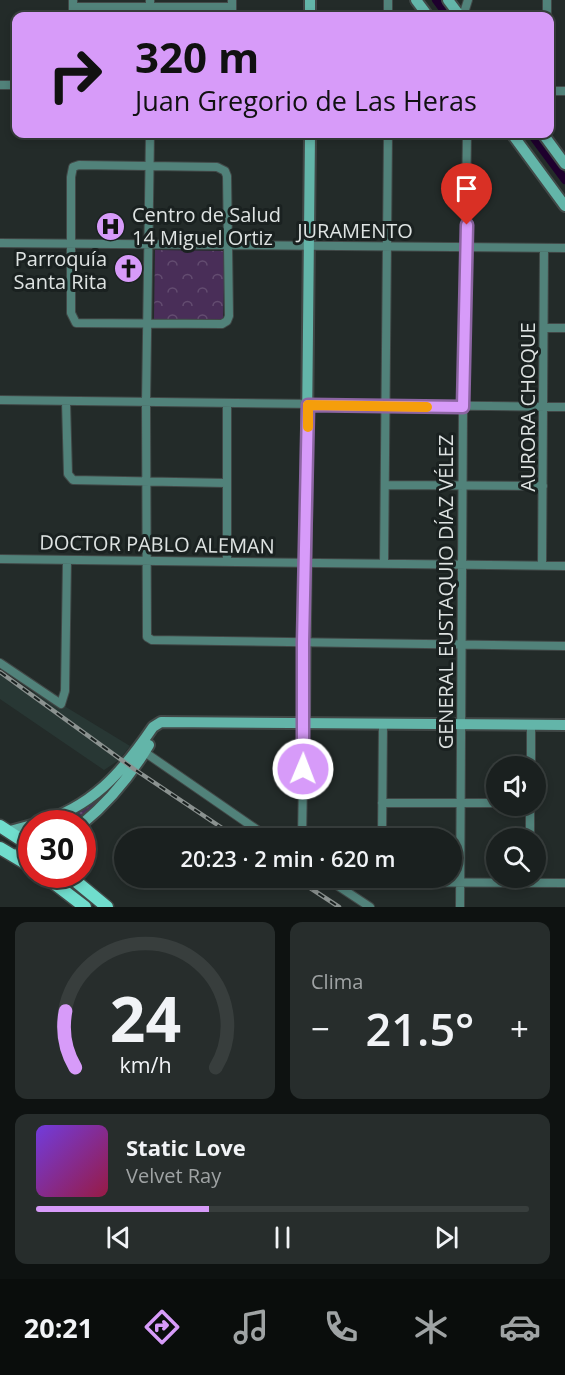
<!DOCTYPE html>
<html lang="es">
<meta charset="utf-8">
<style>
body{margin:0;font-family:"Open Sans",sans-serif;background:#272d2c;color:#f1f3f6;height:100vh;display:flex;flex-direction:column;font-size:22px;white-space:nowrap}
*{box-sizing:border-box;margin:0}
p{font-size:20px;color:#9fa3a4}
.icon{flex:none;width:33px;height:33px;fill:none;stroke:currentColor;stroke-width:2;stroke-linecap:round;stroke-linejoin:round}
.map{position:relative;height:907px;overflow:hidden}
.details{display:flex;flex-direction:column;gap:15px;padding:15px;background:#0e1211;flex:1}
.details>*{flex:none}
.guide{position:absolute;left:12px;top:12px;width:542px;height:126px;border-radius:12px;box-shadow:0 3px 9px #0003,0 0 0 2px #383e3d;background:#d79bf9;color:#111;overflow:hidden}
.controls{position:absolute;left:486px;top:756px;display:grid;gap:12px}
.controls a{display:grid;place-items:center;width:60px;height:60px;border-radius:50%;background:#1a201f;box-shadow:0 3px 9px #0003,0 0 0 2px #383e3d;font-size:30px}
.speed{position:absolute;left:18px;top:810px;display:flex;gap:12px;font-size:30px;font-weight:700;text-align:center}
.speed>*{display:grid;place-content:center;width:78px;height:78px;border-radius:50%;background:#1a201f;box-shadow:0 3px 9px #0003,0 0 0 2px #383e3d;line-height:1}
.speed .limit{border:9px solid #d22;background:#fff;color:#111}
.pin{position:absolute;display:grid;place-items:center;width:51px;height:51px;color:#fff;margin:-62px -26px;border-radius:50% 50% 50% 0;rotate:-45deg;box-shadow:0 0 6px #0007}
.pin .icon{rotate:45deg}
.me{position:absolute;width:66px;margin:-33px;rotate:1deg;stroke-linejoin:round;filter:drop-shadow(0 0 4px #0008)}
.turn{display:flex;align-items:center;gap:21px;height:126px;padding:0 24px;font-size:27px}
.turn .icon{width:78px;height:78px;stroke-width:2.5}
.turn b{display:block;font-size:42px;line-height:51px}
.big{font-size:45px;font-weight:600;line-height:1.1}
.details .card{flex:1;display:flex;flex-direction:column;justify-content:center;gap:9px;min-width:0;padding:0 21px;border-radius:12px;background:#272d2c}
.details .dial{align-items:center;gap:0}
.dial svg{height:156px;overflow:visible;fill:none;stroke:#383e3d;stroke-width:7;stroke-linecap:round;text-anchor:middle}
.dial text{fill:#f1f3f6;stroke:none}
.song{display:flex;align-items:center;gap:18px}
.cover{width:72px;height:72px;border-radius:9px;background:linear-gradient(135deg,hsl(260 70% 55%),hsl(340 70% 35%))}
.played{height:6px;border-radius:3px;background:linear-gradient(90deg,#d79bf9 35%,#383e3d 35%)}
.keys{display:flex;justify-content:space-around;direction:ltr}
.heat{display:flex;justify-content:space-between;align-items:center;font-size:33px;direction:ltr}
.details .tiles{flex:1;display:grid;gap:15px;grid-template-columns:1fr 1fr}
.card:last-child{grid-column:span 2}
.trip{position:absolute;left:114px;top:828px;width:348px;height:60px;border-radius:30px;background:#1a201f;box-shadow:0 3px 9px #0003,0 0 0 2px #383e3d;font-weight:600;line-height:60px;text-align:center}
.tabs{display:flex;height:96px;justify-content:space-around;align-items:center;background:#0a0d0c;color:#9fa3a4}
.tabs .icon{width:42px;height:42px}
.tabs .current{color:#d79bf9}
.tabs b{font-size:27px;color:#f1f3f6}
.map>svg:first-child{display:block}
</style>
<div class="map">
<svg width="565" height="907" viewBox="0 0 565 907">
<defs>
<pattern id="grass-dots" width="8" height="8" patternUnits="userSpaceOnUse" patternTransform="scale(1.5)"><rect width="8" height="8" fill="#492e58"/><path d="M2 2h.1M6 6h.1" fill="none" stroke="#634c70" stroke-width="1.8" stroke-linecap="round"/></pattern>
<pattern id="park-crowns" width="20" height="18" patternUnits="userSpaceOnUse" patternTransform="scale(1.5)"><rect width="20" height="18" fill="#492e58"/><path d="M2 6a3 3 0 1 1 6 0M12 15a3 3 0 1 1 6 0" fill="none" stroke="#634c70"/></pattern>
</defs>
<rect width="100%" height="100%" fill="#232b29"/>
<path fill="#283734" d="M0,669L10,683L61,704L130,746L119,760L104,770L0,699Z"/>
<path fill="url(#grass-dots)" d="M107,792L108,794L74,823L55,824Z"/>
<path fill="url(#park-crowns)" d="M155,250L225,251L223,320L154,319Z"/>
<g fill="none" stroke-linecap="round" stroke-linejoin="round">
<path stroke="#1e002d" stroke-width="8" d="M436,0L448,16
M531,134L565,180"/>
<defs>
<path id="street" d="M388,0V16
M73,7H232
M73,16V0
M150,16V0
M232,16V0
M463,16L468,0
M547,16V0
M0,85H16
M549,91H565
M150,134L146,403L147,637L152,640L565,646
M79,165L217,167L225,171L227,176L229,316L227,321L222,324L76,323L71,313V177L73,167Z
M0,243L565,248
M544,328H565
M0,400L565,407
M66,402L68,474L73,480L226,483
M227,404V562
M385,485L543,486
M0,559L565,566
M384,564L388,134
M542,565L544,248
M0,663L61,704L65,691L67,561
M143,751L269,838
M531,766V725
M382,803H496
M302,838L304,722
M382,838L383,724
M530,838V806
M326,878L370,907
M337,885L351,882L565,883
M460,907L463,407L467,134"/>
<path id="secondary" d="M416,0L428,16
M448,0L460,16
M310,16V0
M512,134L565,206
M543,134L565,164
M304,722L310,134
M36,824C92,807 121,774 153,727L161,722L565,725
M82,824C110,801 131,775 149,745
M10,831L32,825
M13,855L32,851"/>
<path id="primary" d="M0,826L32,847
M0,848L32,867
M42,874L85,907
M67,874L107,907"/>
</defs>
<use href="#street" stroke="#414847" stroke-width="10"/>
<use href="#secondary" stroke="#414847" stroke-width="14"/>
<use href="#primary" stroke="#414847" stroke-width="15"/>
<use href="#street" stroke="#51827a" stroke-width="8"/>
<use href="#secondary" stroke="#63b5a9" stroke-width="10"/>
<use href="#primary" stroke="#70ddcd" stroke-width="12"/>
<defs>
<path id="rail" d="M0,672L134,769L237,838
M295,878L339,907"/>
</defs>
<use href="#rail" stroke="#8b9290" stroke-width="4.5"/>
<use href="#rail" stroke="#1a2120" stroke-width="2" stroke-dasharray="7" stroke-linecap="butt"/>
</g>
<g fill="none" stroke-linecap="round" stroke-linejoin="round">
<defs>
<path id="route" d="M303,769V643L308,405L463,407L467,225"/>
</defs>
<use href="#route" stroke="#8c65a2" stroke-width="15"/>
<use href="#route" stroke="#d79bf9" stroke-width="10"/>
<path stroke="#f59e0b" stroke-width="10" d="M308,427V405L427,407"/>
</g>
<defs>
<symbol id="hospital-disc" viewBox="-11 -11 22 22"><circle r="9.5" fill="#d79bf9" stroke="#1a2120"/><path d="M-5-5h3v3.5h4V-5h3V5h-3V1.5h-4V5h-3Z" fill="#111"/></symbol>
<symbol id="church-disc" viewBox="-11 -11 22 22"><circle r="9.5" fill="#d79bf9" stroke="#1a2120"/><path d="M-1.2-6h2.4v3.5h3.3v2.4h-3.3V6h-2.4V-.1h-3.3v-2.4h3.3Z" fill="#111"/></symbol>
</defs>
<g fill-rule="evenodd">
<use href="#hospital-disc" x="94" y="210" width="33" height="33"/>
<use href="#church-disc" x="112" y="252" width="33" height="33"/>
</g>
<g text-anchor="middle" dominant-baseline="central" stroke-width="6" stroke-linejoin="round" paint-order="stroke">
<g font-size="20" fill="#dee3e2" stroke="#1a2120" text-anchor="start">
<text x="132" y="214">Centro de Salud<tspan x="132" dy="23">14 Miguel Ortiz</tspan></text>
<text x="107" y="258" text-anchor="end">Parroquía<tspan x="107" dy="23">Santa Rita</tspan></text>
</g>
<g font-size="20" fill="#dee3e2" stroke="#1a2120">
<text x="355" y="230">JURAMENTO</text>
<text transform="translate(527 407) rotate(-90)">AURORA CHOQUE</text>
<text transform="translate(157 544) rotate(1)">DOCTOR PABLO ALEMAN</text>
<text transform="translate(445 592) rotate(-90)">GENERAL EUSTAQUIO DÍAZ VÉLEZ</text>
</g>
</g>
</svg>
<div class="controls">
<a><svg class="icon" aria-label="sound" viewBox="0 0 24 24"><path d="M4 9h4l5-4v14l-5-4H4zM17 9q2 3 0 6"/></svg></a>
<a><svg class="icon" aria-label="search" viewBox="0 0 24 24"><circle cx="10" cy="10" r="6"/><path d="M15 15l6 6"/></svg></a>
</div>
<div class="speed"><div class="limit">30</div></div>
<div class="pin" style="left:467px;top:225px;background:#d93025"><svg class="icon" aria-label="arrive" viewBox="0 0 24 24"><path d="M6 21V4h12l-3 4 3 4H6"/></svg></div>
<svg class="me" style="left:303px;top:769px" viewBox="-20 -20 40 40"><circle r="17" fill="#d79bf9" stroke="#fff" stroke-width="3"/><path d="M0-11L8 9 0 5-8 9z" fill="#fff"/></svg>
<div class="trip">20:23 · 2 min · 620 m</div>
<div class="guide">
<div class="turn"><svg class="icon" aria-label="right" viewBox="0 0 24 24"><path d="M7 20v-9h11M14 6l5 5-5 5"/></svg><div><b>320 m</b>Juan Gregorio de Las Heras</div></div>
</div>
</div>
<section class="details">
<div class="tiles">
<div class="card dial"><svg viewBox="0 0 100 80">
<path d="M14 69A42 42 0 1 1 86 69"/>
<path d="M14 69A42 42 0 0 1 9 40" stroke="#d79bf9"/>
<text x="50" y="56" font-size="32" font-weight="700">24</text>
<text x="50" y="72" font-size="11">km/h</text>
</svg></div>
<div class="card"><p>Clima</p>
<div class="heat"><a>−</a><b class="big">21.5°</b><a>+</a></div>
</div>
<div class="card">
<div class="song"><i class="cover"></i><div><b>Static Love</b><p>Velvet Ray</p></div></div>
<div class="played"></div>
<div class="keys"><svg class="icon" aria-label="previous" viewBox="0 0 24 24"><path d="M18 5L8 12l10 7zM5 5v14"/></svg><svg class="icon" aria-label="pause" viewBox="0 0 24 24"><path d="M8 5v14M16 5v14"/></svg><svg class="icon" aria-label="next" viewBox="0 0 24 24"><path d="M6 5l10 7-10 7zM19 5v14"/></svg></div>
</div>
</div>
</section>
<nav class="tabs">
<b>20:21</b>
<svg class="icon current" aria-label="directions" viewBox="0 0 24 24"><path d="M12 3l9 9-9 9-9-9zM9 14v-3h6M13 9l2 2-2 2"/></svg>
<svg class="icon" aria-label="music" viewBox="0 0 24 24"><path d="M9 18V5l10-2v13"/><circle cx="6" cy="18" r="3"/><circle cx="16" cy="16" r="3"/></svg>
<svg class="icon" aria-label="phone" viewBox="0 0 24 24"><path d="M5 4h4l2 5-3 2q2 4 5 5l2-3 5 2v4C11 20 4 13 5 4z"/></svg>
<svg class="icon" aria-label="climate" viewBox="0 0 24 24"><path d="M12 3v18M4 7l16 10M4 17L20 7"/></svg>
<svg class="icon" aria-label="car" viewBox="0 0 24 24"><path d="M5 17H2v-5l4-1 3-4h7l3 4 3 1v5h-3M9 17h6M6 11h13"/><circle cx="7" cy="17" r="2"/><circle cx="17" cy="17" r="2"/></svg>
</nav>
